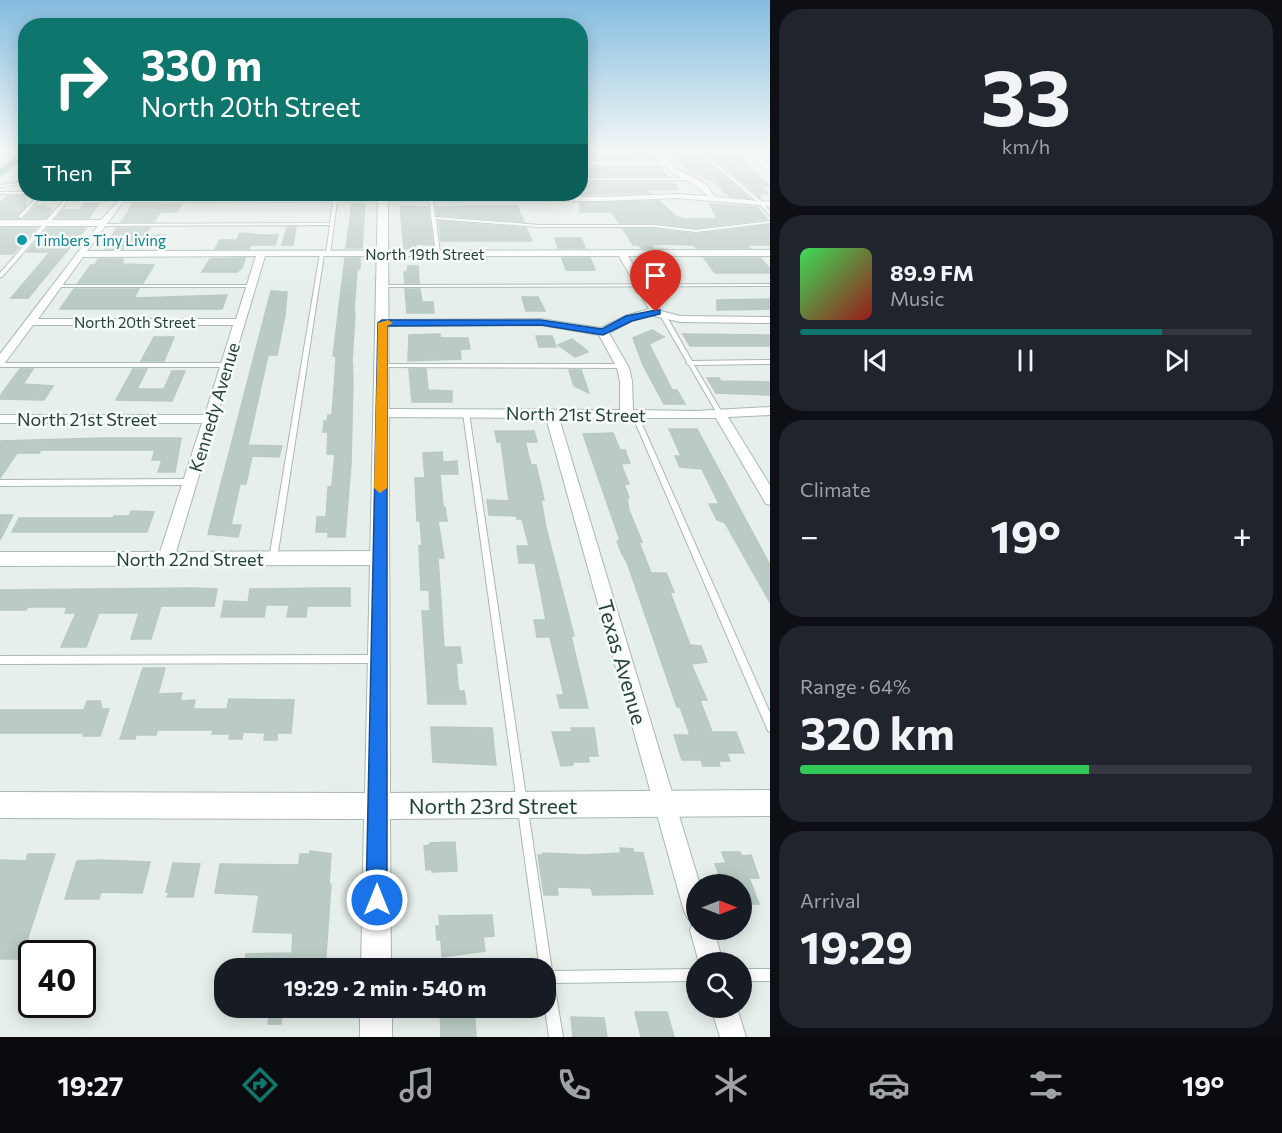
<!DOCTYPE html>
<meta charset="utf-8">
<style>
body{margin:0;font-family:Commissioner,sans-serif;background:#20242c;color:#f1f3f6;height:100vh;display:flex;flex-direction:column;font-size:22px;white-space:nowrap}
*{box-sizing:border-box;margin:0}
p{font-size:20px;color:#9ea1a6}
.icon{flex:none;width:33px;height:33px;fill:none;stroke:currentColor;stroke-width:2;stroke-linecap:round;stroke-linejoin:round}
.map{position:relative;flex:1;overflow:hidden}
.side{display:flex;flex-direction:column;gap:9px;padding:9px;background:#0d0f14;width:512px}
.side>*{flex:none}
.banner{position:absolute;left:18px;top:18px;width:570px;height:183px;border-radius:24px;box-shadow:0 3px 15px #0003;background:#0f766e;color:#fff;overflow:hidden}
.needle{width:39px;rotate:90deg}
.fabs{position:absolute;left:686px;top:874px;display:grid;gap:12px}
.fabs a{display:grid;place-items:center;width:66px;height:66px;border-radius:50%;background:#171b24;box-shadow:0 3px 15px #0003;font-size:30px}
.speed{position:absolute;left:18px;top:940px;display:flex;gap:12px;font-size:30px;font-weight:700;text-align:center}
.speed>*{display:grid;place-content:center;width:78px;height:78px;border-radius:50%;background:#171b24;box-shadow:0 3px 15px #0003;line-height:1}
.speed .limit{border:3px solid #111;border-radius:9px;background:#fff;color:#111}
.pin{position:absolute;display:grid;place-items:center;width:51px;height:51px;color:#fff;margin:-62px -26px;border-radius:50% 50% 50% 0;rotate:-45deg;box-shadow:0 0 6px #0007}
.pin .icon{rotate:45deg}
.me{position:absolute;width:66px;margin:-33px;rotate:0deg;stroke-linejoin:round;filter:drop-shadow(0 0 4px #0008)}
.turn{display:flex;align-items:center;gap:21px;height:126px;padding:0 24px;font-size:27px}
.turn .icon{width:78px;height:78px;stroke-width:2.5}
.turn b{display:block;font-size:42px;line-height:51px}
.then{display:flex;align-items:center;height:57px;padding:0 24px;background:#0003;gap:12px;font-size:22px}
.big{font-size:45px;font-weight:700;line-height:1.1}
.side .card{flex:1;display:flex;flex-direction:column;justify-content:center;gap:9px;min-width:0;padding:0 21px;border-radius:24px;background:#20242c}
.side .dial{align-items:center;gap:0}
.dial b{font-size:78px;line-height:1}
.song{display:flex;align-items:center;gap:18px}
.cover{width:72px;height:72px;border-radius:9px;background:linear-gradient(135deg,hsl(130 70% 55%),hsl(0 70% 35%))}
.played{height:6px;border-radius:3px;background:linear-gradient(90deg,#0f766e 80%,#363941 80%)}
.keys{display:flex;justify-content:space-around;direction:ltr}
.heat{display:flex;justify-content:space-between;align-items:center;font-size:33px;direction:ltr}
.charge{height:9px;border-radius:4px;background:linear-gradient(90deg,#34c759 64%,#363941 0)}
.trip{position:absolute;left:214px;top:958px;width:342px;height:60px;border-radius:24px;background:#171b24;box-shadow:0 3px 15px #0003;font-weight:700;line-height:60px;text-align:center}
.tabs{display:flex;height:96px;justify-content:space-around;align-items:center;background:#090b0e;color:#9ea1a6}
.tabs .icon{width:42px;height:42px}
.tabs .current{color:#0f766e}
.tabs b{font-size:27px;color:#f1f3f6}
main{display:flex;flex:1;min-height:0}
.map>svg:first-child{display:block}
</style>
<main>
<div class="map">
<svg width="771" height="1037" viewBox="0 0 771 1037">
<rect width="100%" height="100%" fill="#e6efeb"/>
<path fill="#bbcac4" stroke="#b8c9c2" stroke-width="1.5" d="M671,151H695L699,155L736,156L770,186L761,187L769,194H758L761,198L711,156H706L707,162L749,198L729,196L712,180H706L701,174H693Z
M583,152L648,154L653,160L587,159Z
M593,167L660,168L667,176H580V169H594Z
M580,182H672L678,189L647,190L650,193L580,195Z
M7,196H26V206L17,218H0V203Z
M659,201L677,217L683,219H717L710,204L757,207L767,219L696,228L654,223H619L612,212H580V203Z
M85,203H99L89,218H57L63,210H79Z
M133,204H182L177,212H160L154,222H121Z
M352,204H365L362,248H346Z
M36,206H45L43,208H51L49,210H52L46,218H24Z
M400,206L428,207L433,245L416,244V248H404Z
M479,206H517L524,222L437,215L436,207Z
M439,221L526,228L532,241H441Z
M771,225V245H747L750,248H696L694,245L656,244L651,245L653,248H641L639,245H633L623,229H654L696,234Z
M287,227H296L293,245H282Z
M0,228H36L13,254H0Z
M48,228H86L28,298H11L50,252H27Z
M116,228H150L146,235H166L159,245H123V249H105Z
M240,233L260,235H278L275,245H250L249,249H215L220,240H237Z
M555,238H581L585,248H558Z
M245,258L242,268L237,272H202L210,259Z
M345,258H360V269H357L354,311L355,314L352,360L353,378L351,464L345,537H328V532H316L317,517H326L328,487L332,486L335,454H327L328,432H323L324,421H327L328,415H332L336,361V356H333Z
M562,258H590L595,270H566Z
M647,258H660L665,265H670L679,277H664L660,271H655Z
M704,258H760L771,270V273H715Z
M98,259H123V264L154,265L143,283H78L91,265H95Z
M408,266H418L419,283H405L404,272H407Z
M74,289H139L134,298L227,295L222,309H60Z
M405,289H420L422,302H433L434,313H407Z
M271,291L287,292L285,315L277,355H268L248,445L282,446L279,457L252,456L246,484H240L231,525H241L238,537L208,534Z
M522,297H538L545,311H526Z
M771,299V309L717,310V300Z
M652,330L664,337L649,344L672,390H677L685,404H664L643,365L633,338Z
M440,334V338H468L470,349H460L461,359L408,361L409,335Z
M683,334L771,335V346H690Z
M536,336H552L556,347H539Z
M154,337H174L164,361H141Z
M572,339L585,349L588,352L575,357L558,345Z
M20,369H33L23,384L53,386L44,400L0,399V396Z
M133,369H147L137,389H164L172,371H185L172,401L116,400Z
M409,369H426L428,390L452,391V402H412Z
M569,370H581L589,393L574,386Z
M707,378H719L721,381L771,382V395L716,393Z
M669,429H697L771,567V604L725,523L717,520L709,504H719L702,469L680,467L675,456H681Z
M495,431H534L537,442H525L531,465H536L541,486L544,500H541L546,528L574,636H571L588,708H560L557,695H564L550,637H537L534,620H546L535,563H519L517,546H529L522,519H517V516L489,515L487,500L509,501L501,442H497Z
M613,433L620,450H625L630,463L621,464L629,484H624L629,498H627L629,510L642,542H639L651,573H666L674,592H670L690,645L701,646L707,662L691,664L707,700H700L712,732H736L744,753H727L730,761H718L720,766H703L701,760H682L674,735H690L680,707H677L627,562L622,554L617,541L620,540L583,434Z
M102,438H181L175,472H158L162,460H152L155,450H41L39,453H17L0,478V441Z
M442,452L443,462L457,461L458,474H440L443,507H445L447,521H438L444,558H438L444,647H460L462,663H456L458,686L459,691H464L466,704H428L422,611H430L429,590H421L419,546L422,545L420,521H417L415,478H425L423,453Z
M131,511L154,512L147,532H12L19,518H113L114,516H129Z
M0,515H13L0,540Z
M192,588L217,589L214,606H161L151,639H131L139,613H99L86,647H61L76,613H65L67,607H28L26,610H0V590Z
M325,588H350V606H307L306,617H287L289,605H266L264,617H221L224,601L248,602L250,589Z
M143,668H165L158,694L182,693L180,701L195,700L193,709H227L229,699L294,700L291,733H277V740H264L265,733L243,732L242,739H229L230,734H212L213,730H157L156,735H136L135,739H120Z
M87,701H100L102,709H109L100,736H83L84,733H0V710H84Z
M431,727L492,728L496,765L433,762Z
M571,728H594L598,756H588L589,762H573V765L561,766L552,732H572Z
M455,842L457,871L432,872V869L426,870L424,846L430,845V843Z
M620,848L633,849V852L643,853L653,894L593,895L591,888L557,887L558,895H544L538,855H543V853L585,855L621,853Z
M310,851L331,854L329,884H331L325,969H244L246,954L292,953L293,933L253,932L259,895L215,893L220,864L299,865L300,854H310Z
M722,852H740L742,856L751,855L759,878H749L759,904H743L741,885H723L715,864L726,863Z
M28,854H55L21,959H0V860L26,861Z
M77,861L99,860L150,862L142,893L101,892L99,899H65Z
M173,863L200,864L193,897H167L169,892H166Z
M492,915L494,936L483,937L485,951L442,957L441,940H437L436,926H440L439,916Z
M270,1008H282L281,1024H268Z
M440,1008H474L476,1037H441Z
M635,1012H667L674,1037H641Z
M571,1017L604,1018L607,1037H573Z"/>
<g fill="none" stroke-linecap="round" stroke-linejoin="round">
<defs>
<path id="service" d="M708,158H710L762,202L771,213V217L760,204L708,160Z
M13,161H26V163H12Z
M580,178H691L693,179L691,180H580Z
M26,182V184L0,187V185Z
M0,192H26V194H28H0Z
M64,194H68L69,198L64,206L2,277H0V273L65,199H39L21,218H19V216L37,197H65Z
M334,194H338L330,254L328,255L326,254L330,225L103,226L101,225L103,224L330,223Z
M431,198L433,199L435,217L539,225H654L696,230L771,221V223L696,232L654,227H539L436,219L440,254L438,255L436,254L429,199Z
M320,253L324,254L277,559L276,561L273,562L270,561L269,559Z
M771,284V286L383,287L381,286L383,285Z
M55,285H251L253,286L251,287H55Z
M663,313L666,315L692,361L771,360V364L694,365L723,414L722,415H718L689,365L686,363L687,362L660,315Z
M0,363H226L229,365L226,367H0Z
M382,364H622L625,366L622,368L380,367L379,366Z
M466,411L469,413L552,971L696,969V981L554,983L563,1037H549L545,1008L546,969H540L463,413Z
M635,413L638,415L771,715V733L768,731L632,415Z
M190,479L194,482L190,485L0,486V480Z
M376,655L379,656L381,659L379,662L376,663L0,664V656Z
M741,969H771V981H741Z"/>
<path id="minor" d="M652,151H659L676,168L707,185L715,197L771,202V206L677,198L602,201L123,202L87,251L771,250V256H628L661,311L680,316L771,317V323L680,322L650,315L633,320L609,333L629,368L632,381L633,410L695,411L771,407V415L728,417L771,487V505L766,504L716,418H559L700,885H696V930H714L723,963H699L690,930L693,922L688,919L684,911L546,418L381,417L375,413L381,409L620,410V381L617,368L599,335L541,325L383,326L378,323L383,320L541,319L601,328L625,316L649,309L619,256H265L176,552L380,551L386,553L388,558L386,563L380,565L0,566V552H160L202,423H0V415H205L233,325H33L4,364L0,365V354L98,226H0V220H101L121,198L602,197L677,194L707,196C696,182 677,179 665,166L580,165V161L661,162ZM256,256L236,319H38L83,257Z
M711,1008H737L746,1037H720Z"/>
<path id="tertiary" d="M744,151H753L771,166V173Z
M378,194H388L390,793L771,790V816L390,819L391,969H361L364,819L0,818V792L365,793Z
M360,1008H392V1037H360Z"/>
<path id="primary" d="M22,151H26V157L0,176V169Z"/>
</defs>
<use href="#service" stroke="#a8b8b2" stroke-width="2"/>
<use href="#minor" stroke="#a8b8b2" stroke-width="2"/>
<use href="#tertiary" stroke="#a8b8b2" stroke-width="2"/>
<use href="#primary" stroke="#c2cac8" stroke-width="2"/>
<use href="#service" fill="#fff" fill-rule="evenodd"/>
<use href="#minor" fill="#fff" fill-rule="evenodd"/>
<use href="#tertiary" fill="#fff" fill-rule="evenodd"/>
<use href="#primary" fill="#6aa596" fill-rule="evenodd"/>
</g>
<linearGradient id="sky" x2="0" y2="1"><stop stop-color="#84bce0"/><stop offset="0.51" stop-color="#f4f8f6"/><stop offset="1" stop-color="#f4f8f6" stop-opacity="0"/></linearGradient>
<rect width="771" height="297" fill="url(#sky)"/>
<path fill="#1a73e8" stroke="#114b97" stroke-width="1.5" d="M656,310H660V314L632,321L603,335L541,325L387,326V900L384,907L377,910L369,907L366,900L378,323L382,320H541L602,329L626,316Z"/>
<path fill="#f59e0b" d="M388,320L393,323L387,326V488L380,493L374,488L378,323Z"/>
<circle fill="#0f9aa8" stroke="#f7fbf9" stroke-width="2" cx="22" cy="240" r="6"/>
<g text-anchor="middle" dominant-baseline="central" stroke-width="5" stroke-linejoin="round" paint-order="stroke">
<g font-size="15" fill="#0d838f" stroke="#f7fbf9" text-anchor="start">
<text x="34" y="240">Timbers Tiny Living</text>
</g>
<g font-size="15" fill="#24423a" stroke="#f7fbf9">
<text x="425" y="254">North 19th Street</text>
<text x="135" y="322">North 20th Street</text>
</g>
<g font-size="18" fill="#24423a" stroke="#f7fbf9">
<text transform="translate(214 407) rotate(-73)">Kennedy Avenue</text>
<text transform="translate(576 414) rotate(1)">North 21st Street</text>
<text x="87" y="419">North 21st Street</text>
<text x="190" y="559">North 22nd Street</text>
</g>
<g font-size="21" fill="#24423a" stroke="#f7fbf9">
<text transform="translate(623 662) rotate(74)">Texas Avenue</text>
<text x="493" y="805">North 23rd Street</text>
</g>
</g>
</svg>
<div class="fabs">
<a><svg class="needle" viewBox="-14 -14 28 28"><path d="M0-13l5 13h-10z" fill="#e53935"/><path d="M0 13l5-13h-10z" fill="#9ea1a6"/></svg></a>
<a><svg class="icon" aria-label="search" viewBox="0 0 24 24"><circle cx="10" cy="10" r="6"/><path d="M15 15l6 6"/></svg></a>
</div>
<div class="speed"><div class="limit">40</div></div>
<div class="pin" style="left:656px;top:312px;background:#d93025"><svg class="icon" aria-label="arrive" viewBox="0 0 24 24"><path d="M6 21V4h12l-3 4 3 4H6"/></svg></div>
<svg class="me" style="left:377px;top:900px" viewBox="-20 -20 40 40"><circle r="17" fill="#1a73e8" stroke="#fff" stroke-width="3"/><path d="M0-11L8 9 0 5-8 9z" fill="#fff"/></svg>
<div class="trip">19:29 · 2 min · 540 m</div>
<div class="banner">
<div class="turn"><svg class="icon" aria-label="right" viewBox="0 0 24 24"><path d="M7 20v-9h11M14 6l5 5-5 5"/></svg><div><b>330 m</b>North 20th Street</div></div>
<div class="then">Then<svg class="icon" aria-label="arrive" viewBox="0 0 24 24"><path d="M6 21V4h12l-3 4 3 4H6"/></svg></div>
</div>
</div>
<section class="side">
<div class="card dial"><b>33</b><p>km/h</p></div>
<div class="card">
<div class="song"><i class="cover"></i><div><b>89.9 FM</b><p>Music</p></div></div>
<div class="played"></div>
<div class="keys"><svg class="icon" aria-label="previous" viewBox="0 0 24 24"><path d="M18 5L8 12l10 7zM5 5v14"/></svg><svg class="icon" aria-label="pause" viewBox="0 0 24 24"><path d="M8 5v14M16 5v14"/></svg><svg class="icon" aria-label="next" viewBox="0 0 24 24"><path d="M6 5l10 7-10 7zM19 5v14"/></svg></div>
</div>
<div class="card"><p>Climate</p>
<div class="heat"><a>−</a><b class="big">19°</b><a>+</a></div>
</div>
<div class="card"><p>Range · 64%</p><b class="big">320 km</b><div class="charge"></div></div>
<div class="card"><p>Arrival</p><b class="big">19:29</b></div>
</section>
</main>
<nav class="tabs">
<b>19:27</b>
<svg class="icon current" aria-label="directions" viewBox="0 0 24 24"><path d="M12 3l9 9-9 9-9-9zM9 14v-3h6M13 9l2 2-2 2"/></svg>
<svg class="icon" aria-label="music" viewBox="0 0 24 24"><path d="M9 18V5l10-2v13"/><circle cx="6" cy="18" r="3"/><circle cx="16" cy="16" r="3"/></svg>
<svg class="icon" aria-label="phone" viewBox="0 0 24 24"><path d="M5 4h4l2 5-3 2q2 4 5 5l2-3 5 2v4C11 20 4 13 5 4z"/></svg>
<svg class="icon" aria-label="climate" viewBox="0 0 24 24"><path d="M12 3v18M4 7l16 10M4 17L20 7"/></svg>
<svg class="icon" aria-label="car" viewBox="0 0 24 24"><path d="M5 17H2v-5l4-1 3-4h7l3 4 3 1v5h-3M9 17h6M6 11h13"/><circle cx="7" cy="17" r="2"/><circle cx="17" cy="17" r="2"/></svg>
<svg class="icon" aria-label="filters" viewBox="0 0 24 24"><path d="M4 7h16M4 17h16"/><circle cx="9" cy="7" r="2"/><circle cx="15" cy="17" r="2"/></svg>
<b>19°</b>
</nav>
